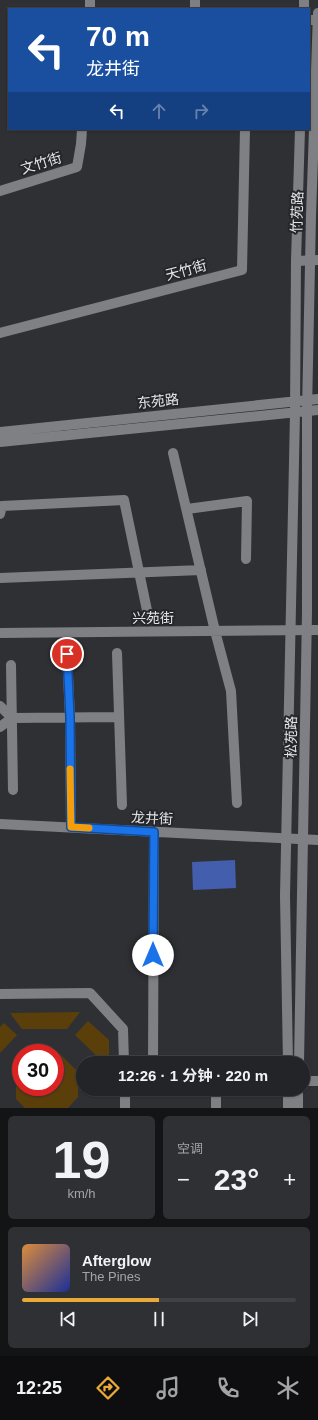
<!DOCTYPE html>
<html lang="zh">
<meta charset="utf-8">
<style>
body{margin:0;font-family:Helvetica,"Noto Sans SC",sans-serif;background:#2f3033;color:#f1f3f6;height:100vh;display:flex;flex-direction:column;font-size:15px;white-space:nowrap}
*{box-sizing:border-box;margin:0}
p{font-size:13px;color:#a3a4a7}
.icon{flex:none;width:22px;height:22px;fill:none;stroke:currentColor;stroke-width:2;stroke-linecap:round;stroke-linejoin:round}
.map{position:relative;height:1108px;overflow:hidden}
.drawer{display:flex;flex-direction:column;gap:8px;padding:8px;background:#131415;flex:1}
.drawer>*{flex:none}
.guide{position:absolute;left:8px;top:8px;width:302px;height:122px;border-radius:0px;box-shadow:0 1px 3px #0004,0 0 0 1px #404144;background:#1a4fa0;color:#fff;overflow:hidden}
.speed{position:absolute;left:12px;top:1044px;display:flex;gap:8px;font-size:20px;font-weight:700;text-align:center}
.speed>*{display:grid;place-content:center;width:52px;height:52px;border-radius:50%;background:#232427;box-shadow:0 1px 3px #0004,0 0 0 1px #404144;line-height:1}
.speed .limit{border:6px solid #d22;background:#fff;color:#111}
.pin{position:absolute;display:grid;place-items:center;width:34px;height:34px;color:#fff;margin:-17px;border:2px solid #fff;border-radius:50%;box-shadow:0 1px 4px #0007}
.me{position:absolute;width:44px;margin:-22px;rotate:0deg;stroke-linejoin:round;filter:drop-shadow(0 0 3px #0008)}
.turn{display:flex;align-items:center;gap:14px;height:84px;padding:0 12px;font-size:18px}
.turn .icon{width:52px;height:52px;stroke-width:2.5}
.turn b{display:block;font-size:28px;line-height:34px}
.lanes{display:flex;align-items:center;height:38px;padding:0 12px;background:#0003;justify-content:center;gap:20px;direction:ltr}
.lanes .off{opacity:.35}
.big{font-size:30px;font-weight:700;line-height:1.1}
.drawer .card{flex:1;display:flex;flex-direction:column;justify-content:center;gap:6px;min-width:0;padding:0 14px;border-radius:6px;background:#2f3033}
.drawer .dial{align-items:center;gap:0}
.dial b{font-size:52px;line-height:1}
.song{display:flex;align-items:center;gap:12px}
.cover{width:48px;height:48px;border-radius:6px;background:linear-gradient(135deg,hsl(30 70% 55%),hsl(230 70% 35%))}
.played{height:4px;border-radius:2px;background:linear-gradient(90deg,#e9aa38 50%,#404144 50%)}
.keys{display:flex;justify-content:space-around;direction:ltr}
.heat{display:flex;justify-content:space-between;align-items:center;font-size:22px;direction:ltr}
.drawer .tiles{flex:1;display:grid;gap:8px;grid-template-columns:1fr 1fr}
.card:last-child{grid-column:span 2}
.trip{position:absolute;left:76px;top:1056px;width:234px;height:40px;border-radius:20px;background:#232427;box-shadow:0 1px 3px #0004,0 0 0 1px #404144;font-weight:700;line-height:40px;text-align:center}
.tab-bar{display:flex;height:64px;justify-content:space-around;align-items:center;background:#0e0e10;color:#a3a4a7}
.tab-bar .icon{width:28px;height:28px}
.tab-bar .selected{color:#e9aa38}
.tab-bar b{font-size:18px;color:#f1f3f6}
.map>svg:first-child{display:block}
</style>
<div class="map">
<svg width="318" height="1108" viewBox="0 0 318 1108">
<rect width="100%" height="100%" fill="#2f3034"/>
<path fill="#5b3f0b" d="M80,1012L67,1029H22L10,1013Z
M88,1021L109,1040V1063H104L75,1035Z
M4,1023L17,1035L0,1053V1027Z
M54,1053H59L78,1072V1097L68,1108H25L16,1099V1072L21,1067V1087H55Z"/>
<path fill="#425ead" d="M235,860L236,888L193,890L192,862Z"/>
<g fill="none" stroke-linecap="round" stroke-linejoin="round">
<path stroke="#7e8084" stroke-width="10" d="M90,9V0
M195,9V0
M309,20H318
M0,191L77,167L81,144L82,129
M296,261L318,260
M0,333L242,270L245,129
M173,453L215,631L231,691L237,803
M187,509L247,501L246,559
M0,514L2,506L124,500L148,615
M0,578L201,570
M0,633L318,630
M117,653L122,805
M67,654L70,717L71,827
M11,665L13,790
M0,706L12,718
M0,727L12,718L119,717
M0,824L318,840
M0,994L90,993L123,1029L124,1063
M153,1063L154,832
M303,1081H318
M125,1089V1108
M216,1089V1108"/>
<path stroke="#7e8084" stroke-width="10" d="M304,9V0
M0,432L318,399
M0,442L318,410
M288,1063L285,896L295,413L296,261L300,129
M299,1063L307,612V411L311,216L318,13
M288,1089V1108
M298,1089V1108"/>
</g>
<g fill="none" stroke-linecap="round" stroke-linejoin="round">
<defs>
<path id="route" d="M67,654L70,717L71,827L154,832L153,955"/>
</defs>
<use href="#route" stroke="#114b97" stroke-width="10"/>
<use href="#route" stroke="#1a73e8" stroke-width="7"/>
<path stroke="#f59e0b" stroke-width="7" d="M70,769L71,827L89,828"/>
</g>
<g text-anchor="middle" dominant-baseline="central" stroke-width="4" stroke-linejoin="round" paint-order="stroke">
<g font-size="14" fill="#e4e5e7" stroke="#25262a">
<text transform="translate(41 163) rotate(-17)">文竹街</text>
<text transform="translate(297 212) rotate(-88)">竹苑路</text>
<text transform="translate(186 270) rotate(-15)">天竹街</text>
<text transform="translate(158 401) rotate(-6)">东苑路</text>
<text x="153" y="618">兴苑街</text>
<text transform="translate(291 737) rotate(-89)">松苑路</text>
<text transform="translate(152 818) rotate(3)">龙井街</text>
</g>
</g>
</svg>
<div class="speed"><div class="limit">30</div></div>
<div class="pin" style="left:67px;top:654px;background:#d93025"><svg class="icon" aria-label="arrive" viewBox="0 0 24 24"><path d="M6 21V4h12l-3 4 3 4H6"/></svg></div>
<svg class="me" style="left:153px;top:955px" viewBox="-20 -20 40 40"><circle r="19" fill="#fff"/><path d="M0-13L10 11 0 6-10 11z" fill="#1a73e8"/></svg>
<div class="trip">12:26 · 1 分钟 · 220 m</div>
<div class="guide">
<div class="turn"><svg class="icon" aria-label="left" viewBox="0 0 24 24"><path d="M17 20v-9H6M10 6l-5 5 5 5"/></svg><div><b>70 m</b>龙井街</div></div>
<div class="lanes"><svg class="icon" aria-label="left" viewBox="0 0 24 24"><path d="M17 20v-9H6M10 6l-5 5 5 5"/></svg><svg class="icon off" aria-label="ahead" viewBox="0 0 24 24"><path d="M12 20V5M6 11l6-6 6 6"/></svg><svg class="icon off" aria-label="right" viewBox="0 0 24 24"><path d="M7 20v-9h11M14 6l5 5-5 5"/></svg></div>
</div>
</div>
<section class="drawer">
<div class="tiles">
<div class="card dial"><b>19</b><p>km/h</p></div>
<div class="card"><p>空调</p>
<div class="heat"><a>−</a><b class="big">23°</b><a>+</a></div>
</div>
<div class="card">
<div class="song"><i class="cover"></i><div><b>Afterglow</b><p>The Pines</p></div></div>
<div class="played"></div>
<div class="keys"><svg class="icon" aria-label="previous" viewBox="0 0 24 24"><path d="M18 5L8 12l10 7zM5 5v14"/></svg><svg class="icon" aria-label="pause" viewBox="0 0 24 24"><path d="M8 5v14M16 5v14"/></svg><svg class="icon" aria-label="next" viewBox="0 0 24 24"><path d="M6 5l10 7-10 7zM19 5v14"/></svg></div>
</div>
</div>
</section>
<nav class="tab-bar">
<b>12:25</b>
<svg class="icon selected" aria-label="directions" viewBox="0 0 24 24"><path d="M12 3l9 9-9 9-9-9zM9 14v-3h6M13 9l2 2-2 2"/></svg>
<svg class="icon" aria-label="music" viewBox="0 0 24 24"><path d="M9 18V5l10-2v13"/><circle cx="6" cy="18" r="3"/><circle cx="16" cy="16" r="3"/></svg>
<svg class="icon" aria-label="phone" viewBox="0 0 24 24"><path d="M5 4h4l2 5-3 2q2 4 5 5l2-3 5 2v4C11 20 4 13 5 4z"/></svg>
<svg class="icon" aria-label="climate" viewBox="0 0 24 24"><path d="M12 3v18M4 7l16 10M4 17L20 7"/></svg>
</nav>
